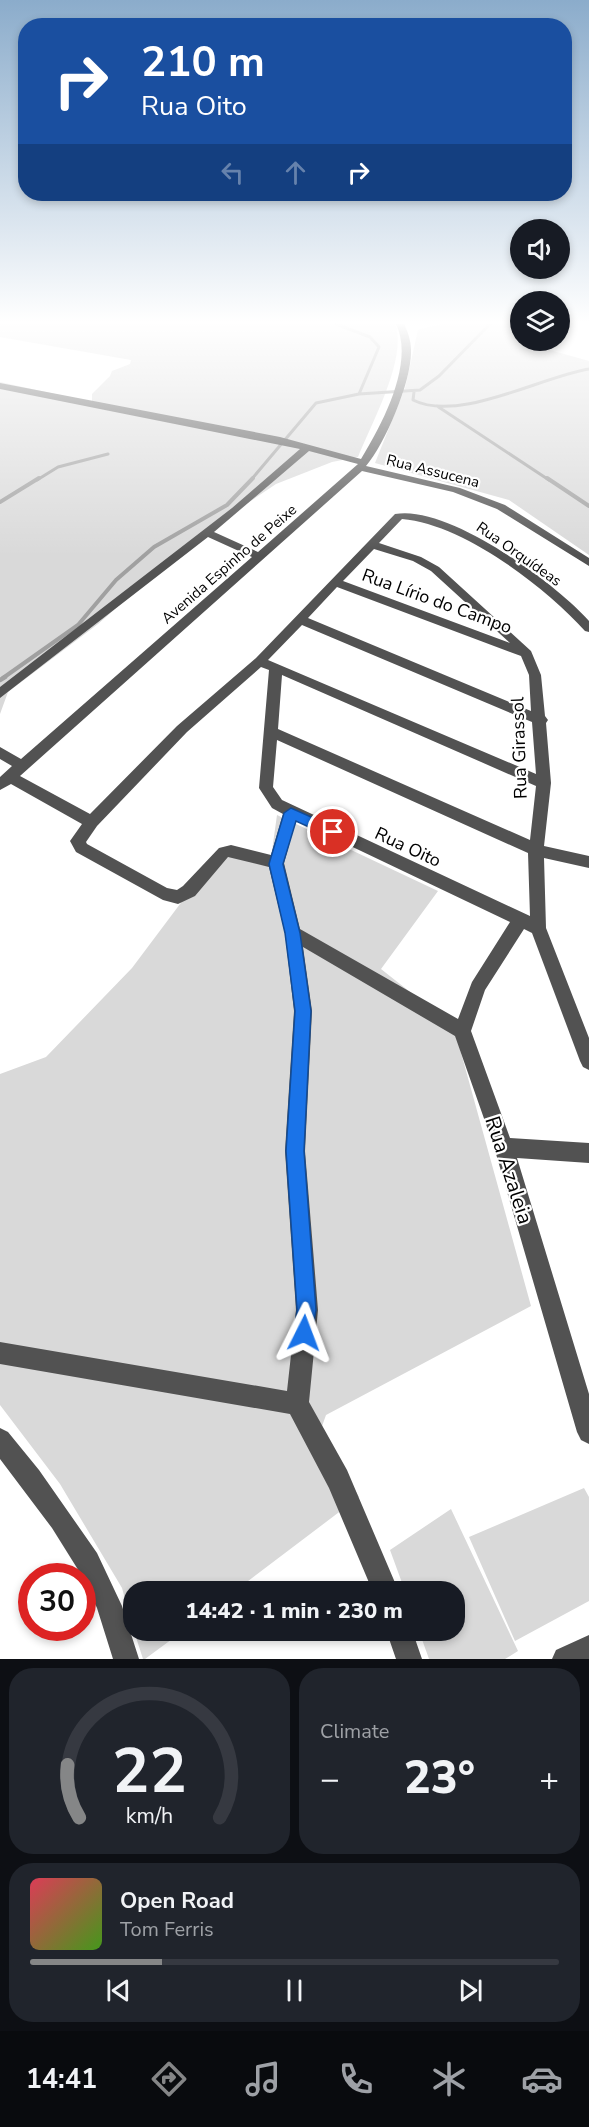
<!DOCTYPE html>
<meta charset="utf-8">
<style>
body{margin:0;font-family:"Nunito Sans",sans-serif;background:#20242c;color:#f1f3f6;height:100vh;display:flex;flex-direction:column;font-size:22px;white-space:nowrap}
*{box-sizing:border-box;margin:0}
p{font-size:20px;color:#9ea1a6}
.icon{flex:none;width:33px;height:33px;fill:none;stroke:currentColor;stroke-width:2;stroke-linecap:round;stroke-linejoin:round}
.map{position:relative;height:1659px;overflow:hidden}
.drawer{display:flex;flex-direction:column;gap:9px;padding:9px;background:#0d0f14;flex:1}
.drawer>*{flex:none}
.banner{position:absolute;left:18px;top:18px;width:554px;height:183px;border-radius:24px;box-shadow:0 3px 9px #0003;background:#1a4fa0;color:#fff;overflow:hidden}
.tools{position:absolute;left:510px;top:219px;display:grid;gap:12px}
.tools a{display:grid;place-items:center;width:60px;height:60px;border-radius:50%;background:#171b24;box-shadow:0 3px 9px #0003;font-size:30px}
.speed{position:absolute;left:18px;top:1563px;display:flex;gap:12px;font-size:30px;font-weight:700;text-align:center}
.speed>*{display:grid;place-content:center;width:78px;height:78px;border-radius:50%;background:#171b24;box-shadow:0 3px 9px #0003;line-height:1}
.speed .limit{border:9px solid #d22;background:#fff;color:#111}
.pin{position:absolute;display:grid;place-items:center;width:51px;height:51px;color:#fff;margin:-26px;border:3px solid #fff;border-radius:50%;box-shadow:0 2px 6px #0007}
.me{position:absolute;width:66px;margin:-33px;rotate:3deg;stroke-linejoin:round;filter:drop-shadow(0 0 4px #0008)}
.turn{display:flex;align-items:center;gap:21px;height:126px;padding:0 24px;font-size:27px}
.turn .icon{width:78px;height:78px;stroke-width:2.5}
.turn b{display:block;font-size:42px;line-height:51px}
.lanes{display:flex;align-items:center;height:57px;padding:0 24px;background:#0003;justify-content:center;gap:30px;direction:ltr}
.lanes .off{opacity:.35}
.big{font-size:45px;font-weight:800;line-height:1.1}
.drawer .widget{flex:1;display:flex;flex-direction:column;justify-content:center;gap:9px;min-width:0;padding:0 21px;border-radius:24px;background:#20242c}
.drawer .dial{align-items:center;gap:0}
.dial svg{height:156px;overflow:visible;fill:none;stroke:#363941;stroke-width:7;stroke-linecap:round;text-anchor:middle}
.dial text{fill:#f1f3f6;stroke:none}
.song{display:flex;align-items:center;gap:18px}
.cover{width:72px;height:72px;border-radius:9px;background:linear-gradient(135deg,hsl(350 70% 55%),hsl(100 70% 35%))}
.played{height:6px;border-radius:3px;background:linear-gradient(90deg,#858687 25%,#363941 25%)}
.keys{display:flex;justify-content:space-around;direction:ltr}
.heat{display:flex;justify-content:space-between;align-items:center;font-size:33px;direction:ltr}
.drawer .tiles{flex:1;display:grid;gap:9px;grid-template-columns:1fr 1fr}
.widget:last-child{grid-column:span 2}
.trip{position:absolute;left:123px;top:1581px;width:342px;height:60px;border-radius:24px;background:#171b24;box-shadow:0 3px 9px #0003;font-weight:800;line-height:60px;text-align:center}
.tab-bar{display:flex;height:96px;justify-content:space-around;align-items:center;background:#090b0e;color:#9ea1a6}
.tab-bar .icon{width:42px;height:42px}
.tab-bar .active{color:#858687}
.tab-bar b{font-size:27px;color:#f1f3f6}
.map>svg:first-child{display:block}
</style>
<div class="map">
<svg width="589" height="1659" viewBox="0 0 589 1659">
<rect width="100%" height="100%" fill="#fff"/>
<path fill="#d9d9d9" d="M0,324H395C408,358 371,424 358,457L332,462L276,484L197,537L98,624L8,692L0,714V382L92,402V394L110,376L112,371L130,364L131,360L0,337Z
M441,324H520V340L532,341V345L589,361V555L509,500L375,463L405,388L418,330Z
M277,815L438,891L381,969L438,1014L455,1031L531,1306L326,1415L321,1429L359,1497L235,1591L134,1592L133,1627L122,1588L60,1484L0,1405V1074L46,1057L132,968L222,848L271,858Z
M584,1488L589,1497V1601L515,1641L469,1537Z
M451,1509L518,1651L505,1659H429L419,1631L454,1630V1592L405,1591L390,1550Z
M134,1631V1630L183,1631L145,1659H143Z"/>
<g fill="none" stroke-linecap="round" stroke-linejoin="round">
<path stroke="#a0a0a0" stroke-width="3" d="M336,324L370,337L379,347L359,394
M414,392L413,400C459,423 540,377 589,369
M437,406L549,480
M37,480L58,467L108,454
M251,480L316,403L359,394L420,390L439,376L490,324"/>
<path stroke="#a0a0a0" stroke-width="4" d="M547,478L589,506
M0,502L39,478
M3,678L78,625L116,580L154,547L227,505L253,478"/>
<path stroke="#a0a0a0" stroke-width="4.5" d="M0,680L5,677"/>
<path fill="#525252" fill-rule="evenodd" d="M396,324H404C408,332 411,341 411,350C412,381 385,444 366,466L460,488L505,505L589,558V566L497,509L453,492L362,471L20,776L90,814L177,726L256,658L395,514C448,504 555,583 589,621V632L585,631C544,586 463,524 402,519L379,543L421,557L439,567L531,651L541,675L545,716L548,720L546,723L551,783L544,846L589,856V868L544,858L546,928L589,1038V1070L583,1067L580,1061L532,933L524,929L485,990L471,1031L510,1138L589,1143V1163L517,1158L589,1394V1444L581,1440L577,1432L494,1147L455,1036L303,947L312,1011L305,1151L318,1310L309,1402L347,1470L399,1592H373L329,1488L290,1414L0,1364V1342L287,1391L296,1310L285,1151L294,1011L285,933L269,867L228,857L195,896L178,904L163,900L76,852L70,841L82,824L11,784L0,790V777L12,766L0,759V747L21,759L252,557L208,537L0,698V687L232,508L300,449L0,389V383L280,437L361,459C382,425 415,363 396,324ZM309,451L358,464L258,552L214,532ZM374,549L413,561L431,571L510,643L343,581ZM337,587L521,656L529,675L531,711L308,618ZM302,625L532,722L536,774L268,660ZM261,667L269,670L259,788L272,808L283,814L271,855L231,845L219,848L183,886L177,890L167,888L87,844L86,842L97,826L187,732ZM282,675L536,786L530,840L278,729ZM277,740L528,853L530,916L282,800L273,787ZM296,820L510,922L472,982L458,1019L300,929L284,863Z
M0,1428L8,1432L39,1470L97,1553L122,1606L139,1659H113L97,1608L82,1576L52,1528L0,1459Z
M386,1630H412L422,1659H396Z
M589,1635V1659H552L556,1650Z"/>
</g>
<linearGradient id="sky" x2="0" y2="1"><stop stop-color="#8baccb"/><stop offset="0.58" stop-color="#fff"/><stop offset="1" stop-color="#fff" stop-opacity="0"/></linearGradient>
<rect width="589" height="556" fill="url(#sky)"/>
<path fill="#1a73e8" stroke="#114b97" stroke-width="1.5" d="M291,808L338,829L340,832L333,838L296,821L283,864L300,933L311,1011L304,1151L316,1310L311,1340L304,1343L297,1340L294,1333L297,1310L286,1151L295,1011L285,933L269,864L284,813Z"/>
<g text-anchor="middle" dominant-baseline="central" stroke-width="4.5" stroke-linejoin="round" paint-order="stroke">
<g font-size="15" fill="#000" stroke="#fff">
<text transform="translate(433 471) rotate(14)">Rua Assucena</text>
<text transform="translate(519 554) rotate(35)">Rua Orquídeas</text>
<text transform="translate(229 564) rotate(-41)">Avenida Espinho de Peixe</text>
</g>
<g font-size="18" fill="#000" stroke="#fff">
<text transform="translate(437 601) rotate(20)">Rua Lírio do Campo</text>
<text transform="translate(519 748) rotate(-92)">Rua Girassol</text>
<text transform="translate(408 847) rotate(25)">Rua Oito</text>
</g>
<g font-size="21" fill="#000" stroke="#fff">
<text transform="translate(509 1170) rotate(72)">Rua Azaleia</text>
</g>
</g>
</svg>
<div class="tools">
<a><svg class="icon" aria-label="sound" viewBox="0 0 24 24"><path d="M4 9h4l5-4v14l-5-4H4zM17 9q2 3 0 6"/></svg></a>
<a><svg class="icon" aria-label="layers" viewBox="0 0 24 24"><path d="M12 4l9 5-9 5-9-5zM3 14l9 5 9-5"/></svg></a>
</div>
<div class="speed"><div class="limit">30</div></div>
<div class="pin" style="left:333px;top:832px;background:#d93025"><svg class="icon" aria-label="arrive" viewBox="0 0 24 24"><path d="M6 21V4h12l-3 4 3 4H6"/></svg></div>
<svg class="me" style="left:304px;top:1333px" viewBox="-20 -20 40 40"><path d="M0-17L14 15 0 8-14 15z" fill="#1a73e8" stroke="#fff" stroke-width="4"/></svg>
<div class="trip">14:42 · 1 min · 230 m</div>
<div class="banner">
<div class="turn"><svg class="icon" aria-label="right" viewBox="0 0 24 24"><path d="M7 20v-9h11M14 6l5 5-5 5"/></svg><div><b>210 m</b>Rua Oito</div></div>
<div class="lanes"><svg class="icon off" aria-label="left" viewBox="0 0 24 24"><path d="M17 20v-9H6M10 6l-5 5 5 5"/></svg><svg class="icon off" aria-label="ahead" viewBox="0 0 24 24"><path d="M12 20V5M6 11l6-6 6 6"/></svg><svg class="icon" aria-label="right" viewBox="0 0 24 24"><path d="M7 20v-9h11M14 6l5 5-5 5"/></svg></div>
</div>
</div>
<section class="drawer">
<div class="tiles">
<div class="widget dial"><svg viewBox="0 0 100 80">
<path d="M14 69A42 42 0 1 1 86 69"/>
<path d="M14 69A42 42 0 0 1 8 42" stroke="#858687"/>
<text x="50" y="56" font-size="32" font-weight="700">22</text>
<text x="50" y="72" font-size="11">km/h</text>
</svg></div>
<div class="widget"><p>Climate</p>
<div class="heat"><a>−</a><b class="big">23°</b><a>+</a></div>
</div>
<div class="widget">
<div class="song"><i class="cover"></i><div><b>Open Road</b><p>Tom Ferris</p></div></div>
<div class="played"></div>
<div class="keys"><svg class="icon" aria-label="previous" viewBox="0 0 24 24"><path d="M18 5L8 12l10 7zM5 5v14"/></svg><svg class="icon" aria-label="pause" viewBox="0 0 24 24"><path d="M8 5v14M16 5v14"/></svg><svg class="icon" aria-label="next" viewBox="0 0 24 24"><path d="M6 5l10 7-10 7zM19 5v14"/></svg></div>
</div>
</div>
</section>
<nav class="tab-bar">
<b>14:41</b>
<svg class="icon active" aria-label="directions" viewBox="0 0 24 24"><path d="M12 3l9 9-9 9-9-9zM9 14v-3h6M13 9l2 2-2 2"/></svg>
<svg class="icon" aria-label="music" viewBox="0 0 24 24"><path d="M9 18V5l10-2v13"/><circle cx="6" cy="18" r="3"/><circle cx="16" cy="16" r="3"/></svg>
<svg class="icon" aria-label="phone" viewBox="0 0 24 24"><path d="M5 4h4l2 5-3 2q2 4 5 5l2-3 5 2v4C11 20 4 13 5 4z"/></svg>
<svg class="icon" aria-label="climate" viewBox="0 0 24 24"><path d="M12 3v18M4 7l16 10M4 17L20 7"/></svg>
<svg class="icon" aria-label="car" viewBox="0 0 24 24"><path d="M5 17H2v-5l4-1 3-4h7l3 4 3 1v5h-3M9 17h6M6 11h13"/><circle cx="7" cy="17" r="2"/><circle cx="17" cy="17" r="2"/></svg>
</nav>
